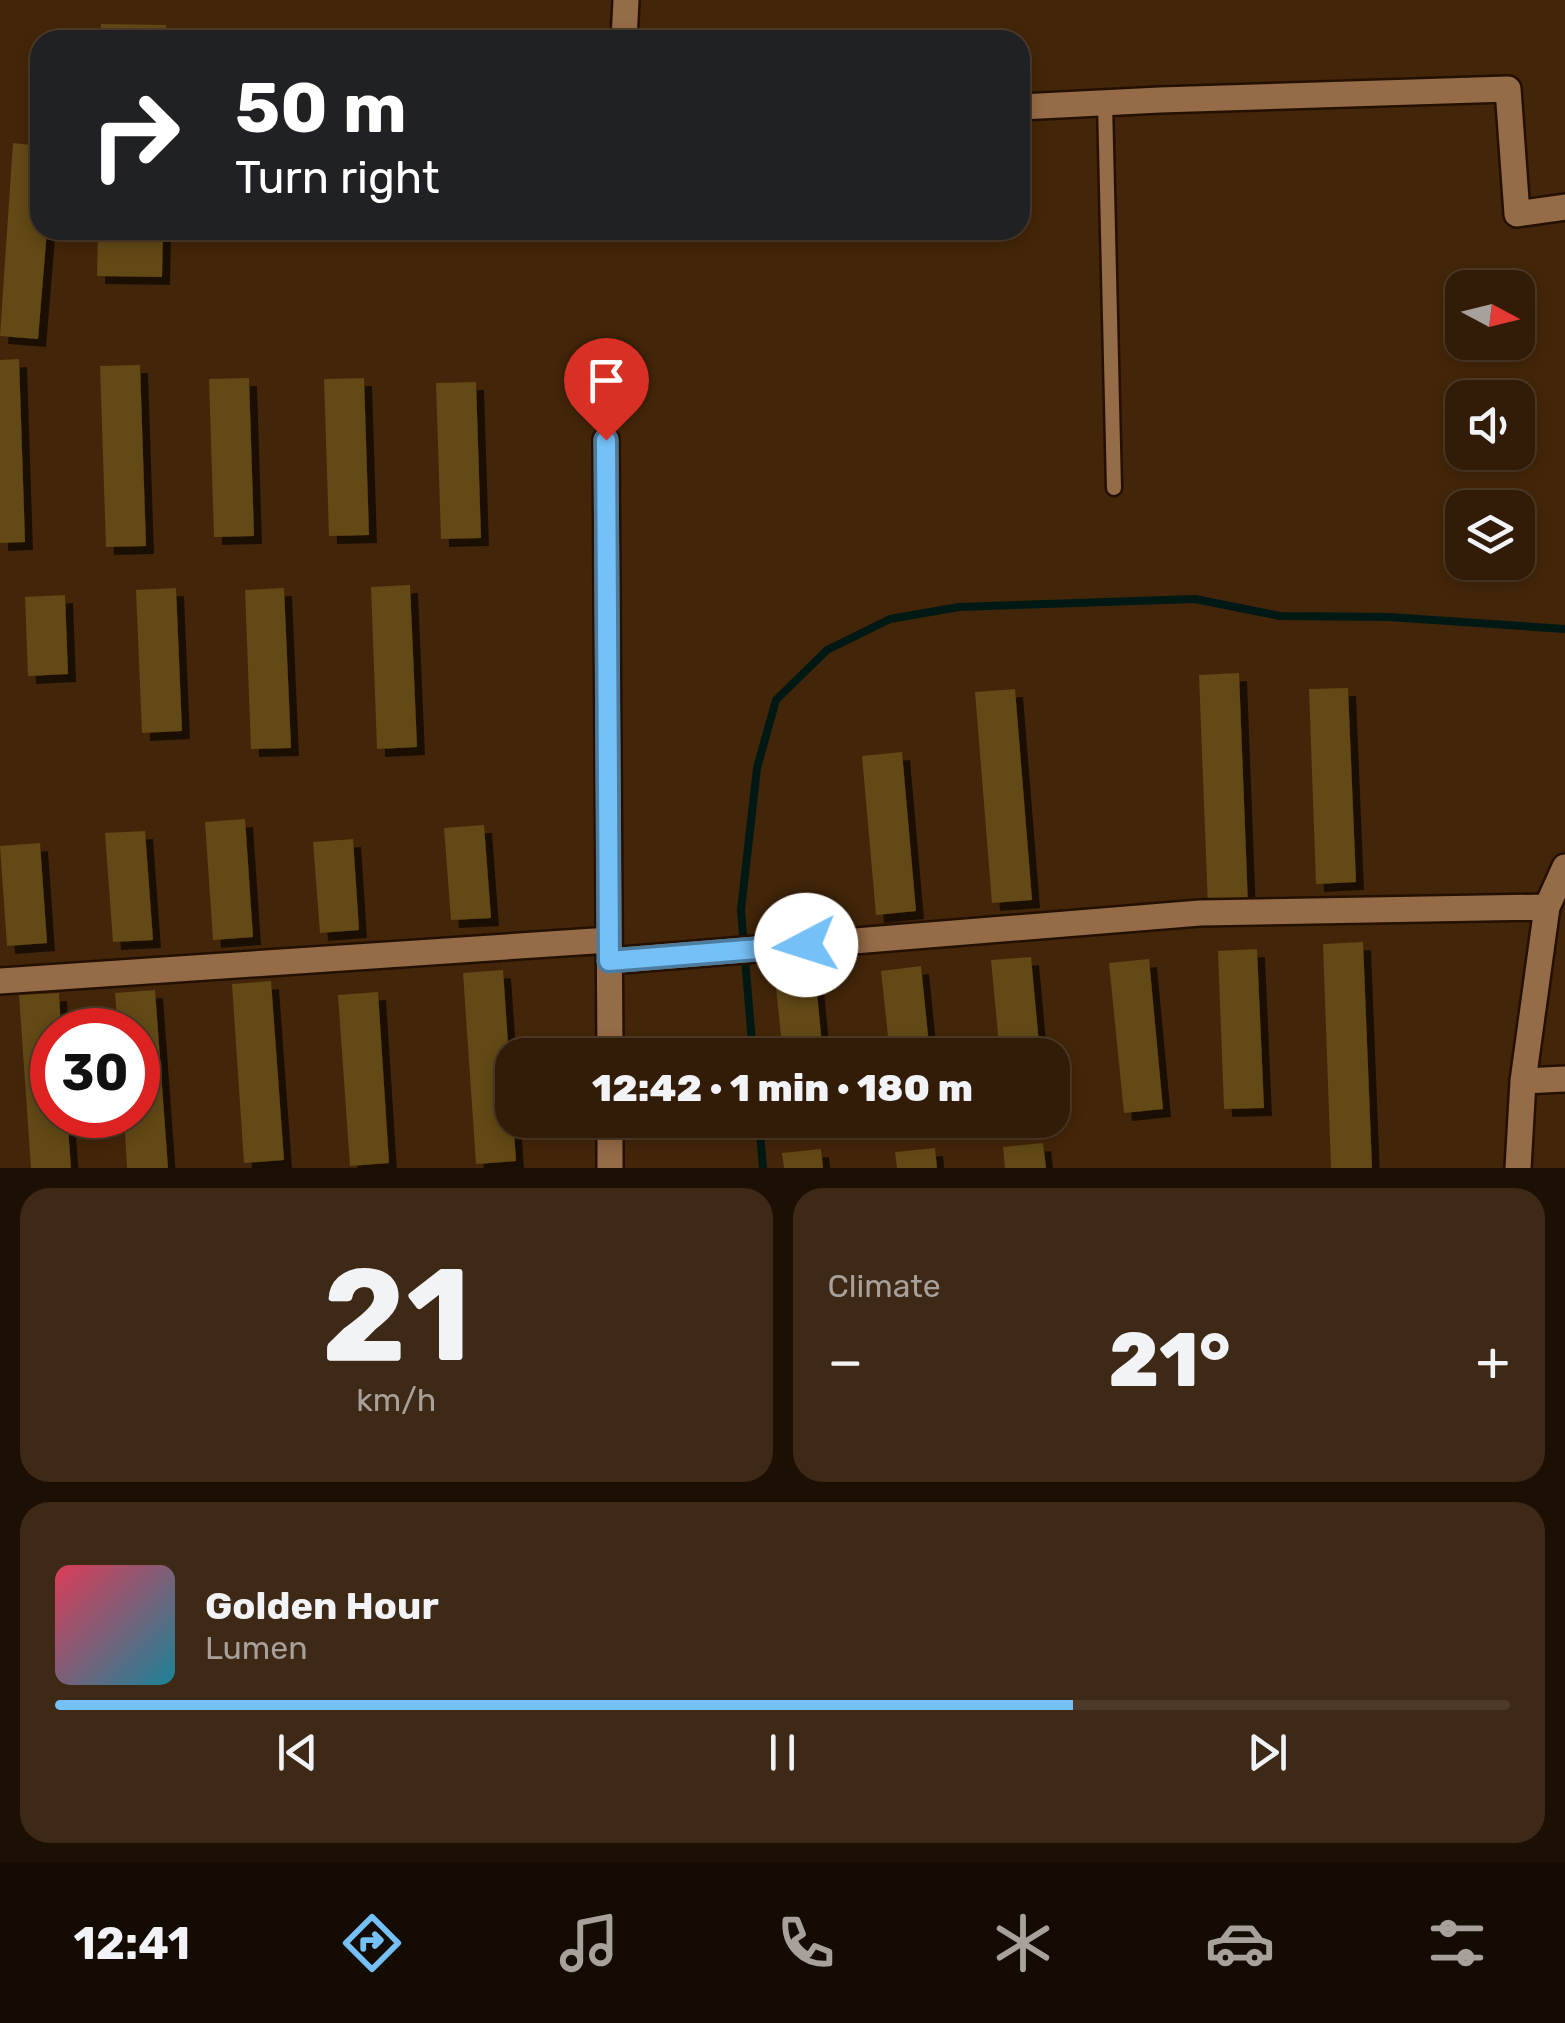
<!DOCTYPE html>
<meta charset="utf-8">
<style>
body{margin:0;font-family:Rubik,sans-serif;background:#3d2915;color:#f1f3f6;height:100vh;display:flex;flex-direction:column;font-size:38px;white-space:nowrap}
*{box-sizing:border-box;margin:0}
p{font-size:32px;color:#a8a19b}
.icon{flex:none;width:55px;height:55px;fill:none;stroke:currentColor;stroke-width:2;stroke-linecap:round;stroke-linejoin:round}
.map{position:relative;height:1168px;overflow:hidden}
.panel{display:flex;flex-direction:column;gap:20px;padding:20px;background:#1c0f04;flex:1}
.panel>*{flex:none}
.guide{position:absolute;left:30px;top:30px;width:1000px;height:210px;border-radius:30px;box-shadow:0 5px 15px #0003,0 0 0 2px #4d3a28;background:#202124;color:#fff;overflow:hidden}
.needle{width:65px;rotate:97deg}
.fabs{position:absolute;left:1445px;top:270px;display:grid;gap:20px}
.fabs a{display:grid;place-items:center;width:90px;height:90px;border-radius:20px;background:#321c07;box-shadow:0 5px 15px #0003,0 0 0 2px #4d3a28;font-size:50px}
.speed{position:absolute;left:30px;top:1008px;display:flex;gap:20px;font-size:50px;font-weight:700;text-align:center}
.speed>*{display:grid;place-content:center;width:130px;height:130px;border-radius:50%;background:#321c07;box-shadow:0 5px 15px #0003,0 0 0 2px #4d3a28;line-height:1}
.speed .limit{border:15px solid #d22;background:#fff;color:#111}
.pin{position:absolute;display:grid;place-items:center;width:85px;height:85px;color:#fff;margin:-102px -42px;border-radius:50% 50% 50% 0;rotate:-45deg;box-shadow:0 0 10px #0007}
.pin .icon{rotate:45deg}
.me{position:absolute;width:110px;margin:-55px;rotate:265deg;stroke-linejoin:round;filter:drop-shadow(0 0 8px #0008)}
.turn{display:flex;align-items:center;gap:35px;height:210px;padding:0 40px;font-size:45px}
.turn .icon{width:130px;height:130px;stroke-width:2.5}
.turn b{display:block;font-size:70px;line-height:85px}
.big{font-size:75px;font-weight:800;line-height:1.1}
.panel .tile{flex:1;display:flex;flex-direction:column;justify-content:center;gap:15px;min-width:0;padding:0 35px;border-radius:30px;background:#3d2915}
.panel .dial{align-items:center;gap:0}
.dial b{font-size:130px;line-height:1}
.song{display:flex;align-items:center;gap:30px}
.cover{width:120px;height:120px;border-radius:15px;background:linear-gradient(135deg,hsl(350 70% 55%),hsl(190 70% 35%))}
.played{height:10px;border-radius:5px;background:linear-gradient(90deg,#75c0f6 70%,#4d3a28 70%)}
.keys{display:flex;justify-content:space-around;direction:ltr}
.heat{display:flex;justify-content:space-between;align-items:center;font-size:55px;direction:ltr}
.panel .tiles{flex:1;display:grid;gap:20px;grid-template-columns:1fr 1fr}
.tile:last-child{grid-column:span 2}
.trip{position:absolute;left:495px;top:1038px;width:575px;height:100px;border-radius:30px;background:#321c07;box-shadow:0 5px 15px #0003,0 0 0 2px #4d3a28;font-weight:800;line-height:100px;text-align:center}
.menu{display:flex;height:160px;justify-content:space-around;align-items:center;background:#140b03;color:#a8a19b}
.menu .icon{width:70px;height:70px}
.menu .current{color:#75c0f6}
.menu b{font-size:45px;color:#f1f3f6}
.map>svg:first-child{display:block}
</style>
<div class="map">
<svg width="1565" height="1168" viewBox="0 0 1565 1168">
<defs>
<filter id="shadow"><feDropShadow dx="8" dy="8" stdDeviation="0" flood-color="#0009"/></filter>
</defs>
<rect width="100%" height="100%" fill="#432609"/>
<g fill="none" stroke-linecap="round" stroke-linejoin="round">
<path stroke="#001915" stroke-width="8" d="M753,1055L741,910L757,768L776,700L827,650L890,619L959,607L1195,599L1280,616L1389,617L1565,629
M759,1120L763,1168"/>
</g>
<path fill="#624814" filter="url(#shadow)" d="M101,24L166,25V40H101Z
M232,32L280,35L279,40H231Z
M13,143L40,146V230H47L38,339L0,336Z
M98,230H163L162,277L97,276Z
M19,359L25,542L0,543V360Z
M140,365L146,546L106,547L100,366Z
M249,378L254,536L214,537L209,379Z
M364,378L369,535L329,536L324,379Z
M476,382L481,538L441,539L436,383Z
M410,585L417,747L377,749L371,587Z
M176,588L182,731L142,733L136,590Z
M284,588L291,748L251,749L245,590Z
M65,595L68,674L28,676L25,597Z
M1239,673L1248,906L1208,907L1199,675Z
M1348,688L1356,882L1316,884L1309,689Z
M1015,689L1032,900L992,903L975,692Z
M902,752L916,911L876,915L862,756Z
M245,819L253,937L213,940L205,822Z
M484,825L491,918L451,920L444,828Z
M145,831L153,940L113,942L105,833Z
M353,839L359,930L320,933L313,842Z
M40,843L47,943L7,946L0,846Z
M1363,942L1372,1168H1331L1323,944Z
M1257,949L1264,1108L1224,1109L1218,951Z
M1031,957L1040,1055H1000L991,960Z
M1149,959L1163,1109L1124,1113L1109,963Z
M814,963L823,1055H783L774,968Z
M921,966L930,1055H890L881,971Z
M503,970L516,1161L476,1164L463,973Z
M271,981L284,1160L244,1163L232,984Z
M155,990L168,1168H127L124,1115H138V1030H118L115,993Z
M378,992L389,1163L350,1166L338,995Z
M59,993L61,1030H52V1115H67L71,1168H31L19,995Z
M1043,1143L1046,1168H1005L1003,1147Z
M935,1148L937,1168H897L895,1152Z
M821,1149L823,1168H784L782,1153Z"/>
<g fill="none" stroke-linecap="round" stroke-linejoin="round">
<defs>
<path id="lane" d="M1105,103L1114,488"/>
<path id="street" d="M624,40L626,0
M1020,107L1160,100L1508,89L1517,214L1565,207
M606,440L610,1055
M609,961L1200,913L1547,907
M0,981L609,940
M1523,1081L1565,1079
M610,1120V1168
M1518,1168L1523,1081L1547,907L1565,867"/>
</defs>
<use href="#lane" stroke="#241000" stroke-width="19"/>
<use href="#street" stroke="#241000" stroke-width="30"/>
<use href="#lane" stroke="#966b47" stroke-width="14"/>
<use href="#street" stroke="#966b47" stroke-width="25"/>
</g>
<g fill="none" stroke-linecap="round" stroke-linejoin="round">
<defs>
<path id="route" d="M606,440L609,961L806,945"/>
</defs>
<use href="#route" stroke="#4c7da0" stroke-width="25"/>
<use href="#route" stroke="#75c0f6" stroke-width="18"/>
</g>
</svg>
<div class="fabs">
<a><svg class="needle" viewBox="-14 -14 28 28"><path d="M0-13l5 13h-10z" fill="#e53935"/><path d="M0 13l5-13h-10z" fill="#a8a19b"/></svg></a>
<a><svg class="icon" aria-label="sound" viewBox="0 0 24 24"><path d="M4 9h4l5-4v14l-5-4H4zM17 9q2 3 0 6"/></svg></a>
<a><svg class="icon" aria-label="layers" viewBox="0 0 24 24"><path d="M12 4l9 5-9 5-9-5zM3 14l9 5 9-5"/></svg></a>
</div>
<div class="speed"><div class="limit">30</div></div>
<div class="pin" style="left:606px;top:440px;background:#d93025"><svg class="icon" aria-label="arrive" viewBox="0 0 24 24"><path d="M6 21V4h12l-3 4 3 4H6"/></svg></div>
<svg class="me" style="left:806px;top:945px" viewBox="-20 -20 40 40"><circle r="19" fill="#fff"/><path d="M0-13L10 11 0 6-10 11z" fill="#75c0f6"/></svg>
<div class="trip">12:42 · 1 min · 180 m</div>
<div class="guide">
<div class="turn"><svg class="icon" aria-label="right" viewBox="0 0 24 24"><path d="M7 20v-9h11M14 6l5 5-5 5"/></svg><div><b>50 m</b>Turn right</div></div>
</div>
</div>
<section class="panel">
<div class="tiles">
<div class="tile dial"><b>21</b><p>km/h</p></div>
<div class="tile"><p>Climate</p>
<div class="heat"><a>−</a><b class="big">21°</b><a>+</a></div>
</div>
<div class="tile">
<div class="song"><i class="cover"></i><div><b>Golden Hour</b><p>Lumen</p></div></div>
<div class="played"></div>
<div class="keys"><svg class="icon" aria-label="previous" viewBox="0 0 24 24"><path d="M18 5L8 12l10 7zM5 5v14"/></svg><svg class="icon" aria-label="pause" viewBox="0 0 24 24"><path d="M8 5v14M16 5v14"/></svg><svg class="icon" aria-label="next" viewBox="0 0 24 24"><path d="M6 5l10 7-10 7zM19 5v14"/></svg></div>
</div>
</div>
</section>
<nav class="menu">
<b>12:41</b>
<svg class="icon current" aria-label="directions" viewBox="0 0 24 24"><path d="M12 3l9 9-9 9-9-9zM9 14v-3h6M13 9l2 2-2 2"/></svg>
<svg class="icon" aria-label="music" viewBox="0 0 24 24"><path d="M9 18V5l10-2v13"/><circle cx="6" cy="18" r="3"/><circle cx="16" cy="16" r="3"/></svg>
<svg class="icon" aria-label="phone" viewBox="0 0 24 24"><path d="M5 4h4l2 5-3 2q2 4 5 5l2-3 5 2v4C11 20 4 13 5 4z"/></svg>
<svg class="icon" aria-label="climate" viewBox="0 0 24 24"><path d="M12 3v18M4 7l16 10M4 17L20 7"/></svg>
<svg class="icon" aria-label="car" viewBox="0 0 24 24"><path d="M5 17H2v-5l4-1 3-4h7l3 4 3 1v5h-3M9 17h6M6 11h13"/><circle cx="7" cy="17" r="2"/><circle cx="17" cy="17" r="2"/></svg>
<svg class="icon" aria-label="filters" viewBox="0 0 24 24"><path d="M4 7h16M4 17h16"/><circle cx="9" cy="7" r="2"/><circle cx="15" cy="17" r="2"/></svg>
</nav>
